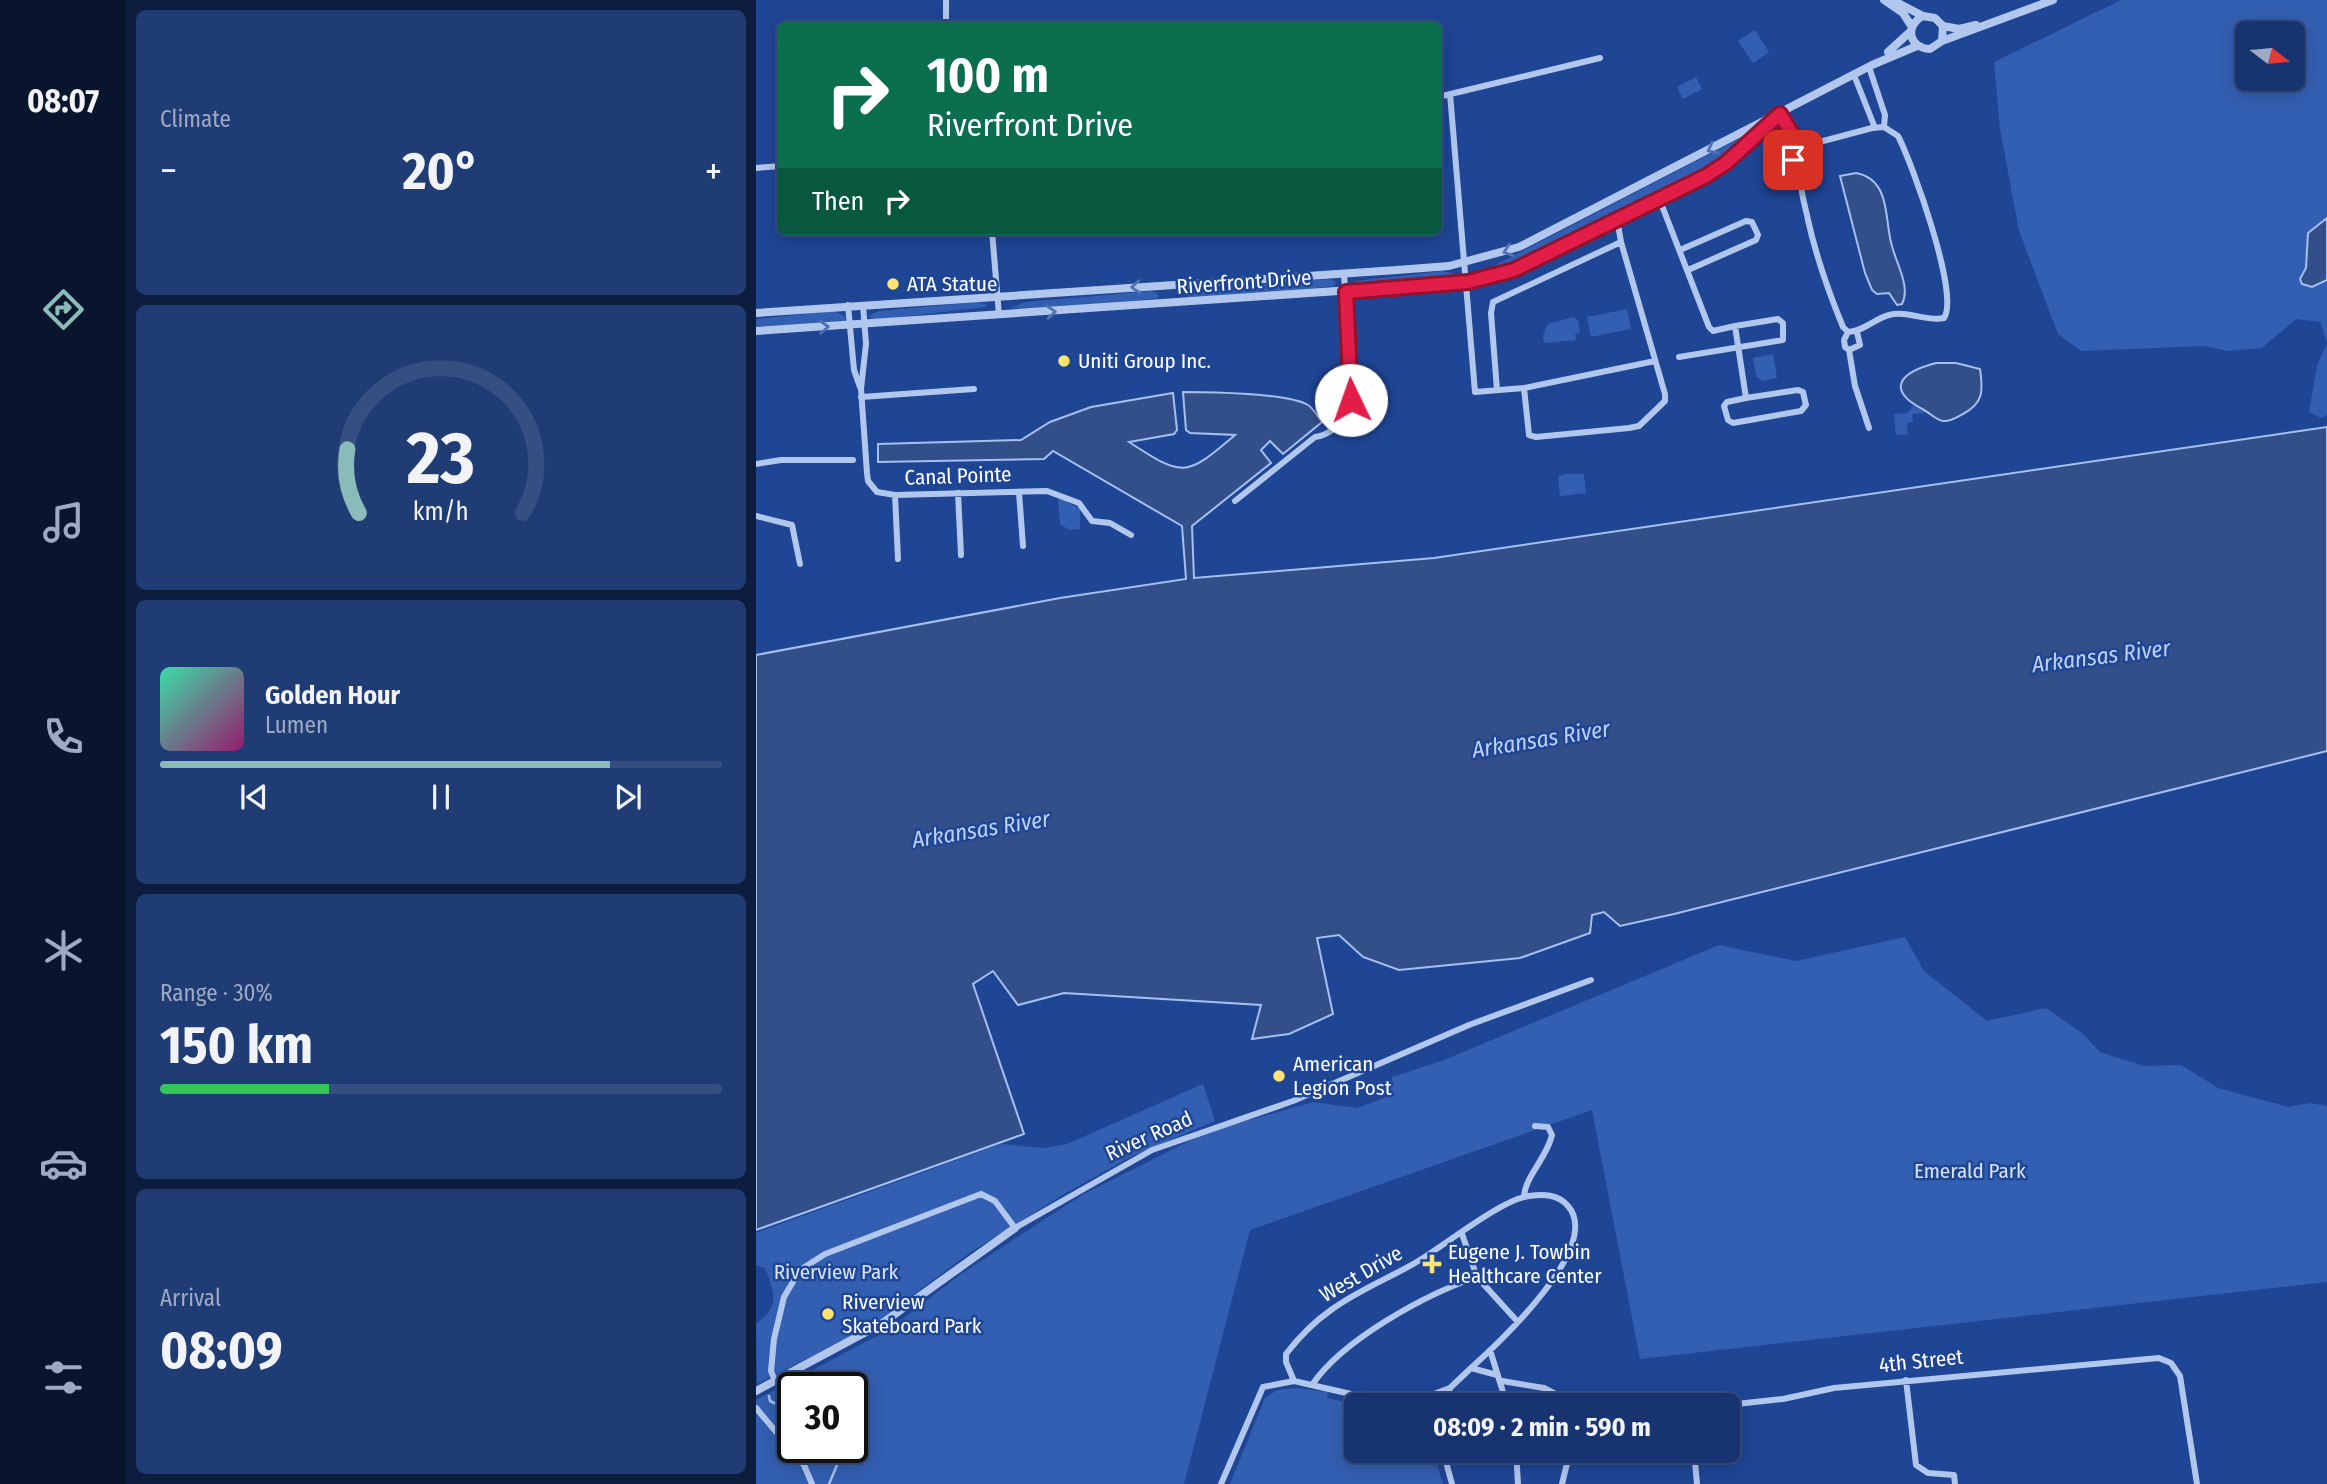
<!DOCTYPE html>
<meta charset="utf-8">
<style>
body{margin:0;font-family:"Fira Sans Condensed",sans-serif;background:#203c75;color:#f1f3f6;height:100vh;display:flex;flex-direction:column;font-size:26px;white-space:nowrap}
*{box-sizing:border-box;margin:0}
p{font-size:23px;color:#9eaac3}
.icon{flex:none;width:38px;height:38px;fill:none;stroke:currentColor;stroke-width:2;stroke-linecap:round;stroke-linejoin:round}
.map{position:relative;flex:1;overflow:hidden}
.details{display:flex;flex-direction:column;gap:10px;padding:10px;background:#0d1d3e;width:630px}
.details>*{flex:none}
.top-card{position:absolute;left:21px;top:21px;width:665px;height:214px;border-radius:10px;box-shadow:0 4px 18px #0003,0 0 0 2px #364f83;background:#0b6e4f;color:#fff;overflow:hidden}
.needle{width:46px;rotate:106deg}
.controls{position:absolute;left:1479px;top:21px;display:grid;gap:14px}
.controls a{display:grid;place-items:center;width:70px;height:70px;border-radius:10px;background:#173470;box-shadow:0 4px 18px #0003,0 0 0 2px #364f83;font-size:35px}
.speed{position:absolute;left:21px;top:1372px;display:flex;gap:14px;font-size:35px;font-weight:700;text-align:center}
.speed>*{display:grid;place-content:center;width:91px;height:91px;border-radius:50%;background:#173470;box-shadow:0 4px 18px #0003,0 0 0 2px #364f83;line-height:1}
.speed .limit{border:4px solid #111;border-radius:10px;background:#fff;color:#111}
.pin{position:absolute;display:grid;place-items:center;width:60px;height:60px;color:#fff;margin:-30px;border-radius:14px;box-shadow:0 4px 10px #0006}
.me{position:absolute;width:77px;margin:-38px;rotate:357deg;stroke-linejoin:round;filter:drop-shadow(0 0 5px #0008)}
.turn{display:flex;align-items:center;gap:24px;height:147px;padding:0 35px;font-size:32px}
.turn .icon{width:91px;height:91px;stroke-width:2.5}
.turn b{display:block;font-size:49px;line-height:60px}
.then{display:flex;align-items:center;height:66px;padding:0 35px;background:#0003;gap:14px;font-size:26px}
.big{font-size:52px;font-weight:700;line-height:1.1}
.details .tile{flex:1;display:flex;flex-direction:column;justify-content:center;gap:10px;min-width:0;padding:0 24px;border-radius:10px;background:#203c75}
.details .dial{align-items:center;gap:0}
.dial svg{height:182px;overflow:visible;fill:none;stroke:#364f83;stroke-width:7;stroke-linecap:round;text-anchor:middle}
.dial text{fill:#f1f3f6;stroke:none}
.song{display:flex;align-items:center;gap:21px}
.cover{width:84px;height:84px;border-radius:10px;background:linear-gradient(135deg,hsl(160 70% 55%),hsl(320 70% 35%))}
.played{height:7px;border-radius:4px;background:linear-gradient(90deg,#8bbbb9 80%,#364f83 80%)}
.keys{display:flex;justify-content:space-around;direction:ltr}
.heat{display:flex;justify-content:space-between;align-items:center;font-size:38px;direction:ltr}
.charge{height:10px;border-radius:5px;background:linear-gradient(90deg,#34c759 30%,#364f83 0)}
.trip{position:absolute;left:588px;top:1393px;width:396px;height:70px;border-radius:10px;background:#173470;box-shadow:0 4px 18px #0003,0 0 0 2px #364f83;font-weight:700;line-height:70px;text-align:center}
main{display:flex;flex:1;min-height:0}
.dock{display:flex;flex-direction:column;width:126px;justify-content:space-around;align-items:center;background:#09152d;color:#9eaac3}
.dock .icon{width:49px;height:49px}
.dock .current{color:#8bbbb9}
.dock b{font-size:32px;color:#f1f3f6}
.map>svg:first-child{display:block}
</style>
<main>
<nav class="dock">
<b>08:07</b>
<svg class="icon current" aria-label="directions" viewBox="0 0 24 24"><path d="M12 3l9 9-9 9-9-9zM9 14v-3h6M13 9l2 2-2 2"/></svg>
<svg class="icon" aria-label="music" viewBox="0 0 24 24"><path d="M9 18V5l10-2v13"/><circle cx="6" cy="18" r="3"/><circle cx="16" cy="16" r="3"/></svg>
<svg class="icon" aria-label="phone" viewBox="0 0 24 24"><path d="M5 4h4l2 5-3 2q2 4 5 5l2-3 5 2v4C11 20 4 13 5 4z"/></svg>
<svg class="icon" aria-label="climate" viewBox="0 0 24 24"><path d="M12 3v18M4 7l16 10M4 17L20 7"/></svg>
<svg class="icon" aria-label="car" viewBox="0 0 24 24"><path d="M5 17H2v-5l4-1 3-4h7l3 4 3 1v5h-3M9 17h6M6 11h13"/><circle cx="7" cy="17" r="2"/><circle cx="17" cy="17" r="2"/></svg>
<svg class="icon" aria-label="filters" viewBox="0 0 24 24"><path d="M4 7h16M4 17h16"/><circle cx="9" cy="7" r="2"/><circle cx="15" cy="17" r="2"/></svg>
</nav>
<section class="details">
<div class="tile"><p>Climate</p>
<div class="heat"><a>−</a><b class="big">20°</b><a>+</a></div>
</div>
<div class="tile dial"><svg viewBox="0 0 100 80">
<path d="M14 69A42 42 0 1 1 86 69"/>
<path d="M14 69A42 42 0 0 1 9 41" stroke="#8bbbb9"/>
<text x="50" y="56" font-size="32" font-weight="700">23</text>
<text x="50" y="72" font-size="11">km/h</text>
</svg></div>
<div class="tile">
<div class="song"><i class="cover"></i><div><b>Golden Hour</b><p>Lumen</p></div></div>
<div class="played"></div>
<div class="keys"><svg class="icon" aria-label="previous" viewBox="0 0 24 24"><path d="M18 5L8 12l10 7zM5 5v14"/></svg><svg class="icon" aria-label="pause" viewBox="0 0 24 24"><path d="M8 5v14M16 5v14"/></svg><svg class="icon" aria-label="next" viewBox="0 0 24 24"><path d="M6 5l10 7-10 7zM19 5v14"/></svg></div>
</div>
<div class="tile"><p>Range · 30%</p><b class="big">150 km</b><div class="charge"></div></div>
<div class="tile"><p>Arrival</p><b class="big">08:09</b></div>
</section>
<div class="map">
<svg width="1571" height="1484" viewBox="0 0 1571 1484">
<rect width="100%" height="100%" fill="#1f4595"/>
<path fill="#335fb2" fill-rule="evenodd" d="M1365,0H1571V342L1564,322L1540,319L1506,348L1472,351L1448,346L1325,351L1302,334L1263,231L1244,129L1238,62ZM1491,33H1536V79H1491Z
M999,30L1013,52L997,63L982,41Z
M940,77L946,89L927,99L921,87Z
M998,131L976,154L945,174L789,253L724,273Z
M686,271L699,274L683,280L597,285L600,281Z
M573,279L580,282L578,286L492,296L435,299L429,294L513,283Z
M395,291L401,293L403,298L320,307L254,308L270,302Z
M221,302L230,304V307L118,320L112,316L123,311Z
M871,309L875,329L835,337L831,317Z
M78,311L90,317L89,321L0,327V319Z
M817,317L822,320L824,333L819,334L820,340L788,343L787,335L792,324Z
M1571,343V415L1565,418L1553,412L1561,366Z
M1017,354L1021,378L1006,381L1000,376L997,358Z
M1157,406L1170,413L1156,414L1157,422L1151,423L1152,434L1140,435L1138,414L1152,413Z
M810,474H828L830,493L804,496L802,477Z
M302,497L324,509V529L313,530L304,524Z
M1149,937L1168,971L1231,1021L1290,1008L1326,1033L1344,1052L1388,1066L1425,1065L1462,1088L1532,1107L1554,1103L1571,1106V1282L884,1359L836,1110L494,1230L428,1484H0V1400L134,1329L205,1274L326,1195L451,1132L557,1102L601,1108L634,1096L636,1077L688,1060L963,945L1040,961ZM37,1388H96V1447H37Z
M447,1084L459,1121L376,1156L308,1194L215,1252L115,1326L1,1384L0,1324C24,1306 19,1295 9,1268L0,1265V1233L245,1144L288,1148L311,1144Z
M540,1388L572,1392L571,1398L603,1405L600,1451H677L687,1484H474L509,1398L521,1390Z"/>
<path fill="#334f8a" stroke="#a5c0f0" stroke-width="2" d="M1100,173C1136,180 1128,221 1136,246C1140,263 1155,287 1146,304L1141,305L1133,293L1121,294L1116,290L1109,273L1084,176Z
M1571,218V280L1556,287L1546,284L1544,279L1550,268L1552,233Z
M1180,363H1200L1224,369C1227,390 1228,403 1207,414C1201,417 1195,422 1187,421C1180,420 1174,413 1168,410C1128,389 1145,372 1180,363Z
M427,392C452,392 532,393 552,405C557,408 562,417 566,422L527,454L514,441L505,450L515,463L436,526L438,578L678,558L1571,427V751L918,914L864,926L848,912L836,915L834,933L764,958L643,970L607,957L583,935L561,938L577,1014L533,1034L496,1039L505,1005L308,993L262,1005L237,971L217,984L268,1134L0,1230V655L304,598L430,579L426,526L297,451L288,459L122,462V444L265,440L294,422L335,407L417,393L421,430L418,434L373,442C427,477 429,478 479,435L434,433L430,430Z"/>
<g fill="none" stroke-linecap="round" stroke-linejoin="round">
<path stroke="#a5c0f0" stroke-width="2.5" d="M13,1396L14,1401L37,1412
M73,1484L84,1458L81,1447"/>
<path stroke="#b2c7ee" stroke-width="6" d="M190,0V24
M1113,67L1129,115L1128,127
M1098,75L1119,128
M694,94L719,392L768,388
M682,97L844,58
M1024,113C1032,128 1041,141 1045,157C1048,167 1045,174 1045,183C1045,194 1050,209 1052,220C1060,256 1073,293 1087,327L1092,332C1108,331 1118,319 1133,315C1151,310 1171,322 1188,318C1204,295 1156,163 1142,136L1128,127L1116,128L1041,148L1037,155L1040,176L1045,179
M0,168L24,166
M903,198L953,327L957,331L979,326L990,398L1042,390L1047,392L1050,405L1045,411L977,423L972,420L968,406L971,402L990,398
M861,219L865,242L909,394V401L883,426L873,428L780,437L773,435L768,388L899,361
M236,231L243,315
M924,250L990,221L996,222L1002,235L1000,240L932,270
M92,305L98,370L104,387
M107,305L110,344L105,389L111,473L112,481L121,492L139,495L291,491L323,503L336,521L354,523L375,535
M1092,332L1088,340L1089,347L1093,350L1099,386L1113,428
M1093,350L1104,345L1101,332
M923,357L1027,340V323L1022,319L979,326
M741,390L735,313L737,302L865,242
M105,397L218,389
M0,464L25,460H97
M263,492L267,546
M202,493L205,555
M139,495L142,559
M479,501L559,437C576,435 587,421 596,407L588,274
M0,516L36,525L44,564
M768,1197C769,1176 791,1158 796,1135L792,1127L779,1126
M706,1234L721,1277L761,1321
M734,1350L751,1405
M1150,1380L1160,1465L1172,1473L1198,1475L1199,1484
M19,1381L15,1371L18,1339L28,1297L44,1270L69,1254L225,1194L239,1201L259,1228L396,1150L537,1101L713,1025L835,980
M538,1381L530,1362V1354C543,1337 558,1322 575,1310C601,1291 631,1279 659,1263C687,1247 744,1200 773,1196C787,1194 802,1194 812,1206C847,1246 744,1342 715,1368
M746,1381L788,1388L821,1405
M556,1385C586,1340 670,1294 721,1277
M648,1405L694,1388L715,1368L741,1375
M685,1405L694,1389
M971,1405L1027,1399L1078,1388L1403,1358L1415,1363L1424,1376L1441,1484
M0,1408L48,1465L56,1484
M687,1451L696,1484
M760,1451L762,1484
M938,1451L941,1484
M465,1484L507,1387L538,1381L643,1405
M806,1484L814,1451"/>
<path stroke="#b2c7ee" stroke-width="8" d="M1128,0L1147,13L1156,27
M1138,1L1167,16
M1187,26L1203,29L1220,25
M1186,41L1187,26L1179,18L1167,16C1148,26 1153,48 1174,49L1186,41L1297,0
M1132,52L1155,31
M0,313L641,270L693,266L763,247L1116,65L1161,46
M0,331L712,282L785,258L950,176L970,163L1012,123
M0,1391L125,1324L259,1228"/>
</g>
<defs><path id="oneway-chevron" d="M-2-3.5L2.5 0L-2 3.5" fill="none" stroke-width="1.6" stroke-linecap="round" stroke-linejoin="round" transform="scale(1.75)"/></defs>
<g stroke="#5272b4">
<use href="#oneway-chevron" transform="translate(956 149) rotate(153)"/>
<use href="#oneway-chevron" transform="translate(752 251) rotate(161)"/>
<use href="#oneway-chevron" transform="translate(380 287) rotate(175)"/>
<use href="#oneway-chevron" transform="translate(295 312) rotate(-4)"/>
<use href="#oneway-chevron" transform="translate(68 327) rotate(-3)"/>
</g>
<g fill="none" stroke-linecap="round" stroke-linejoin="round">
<defs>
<path id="route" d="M595,400L590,292L712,282L758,270L950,176L970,163L1024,114L1041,142L1037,160"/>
</defs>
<use href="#route" stroke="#92132f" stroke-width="18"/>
<use href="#route" stroke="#e11d48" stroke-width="12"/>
</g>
<g fill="#fde472" stroke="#1f4595" stroke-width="2.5">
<circle cx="137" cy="284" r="7"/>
<circle cx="308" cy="361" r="7"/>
<circle cx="523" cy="1076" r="7"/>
<path d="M672.5 1253.5h7v7h7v7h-7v7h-7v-7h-7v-7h7z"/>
<circle cx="72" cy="1314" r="7"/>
</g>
<g text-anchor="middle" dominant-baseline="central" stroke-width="5" stroke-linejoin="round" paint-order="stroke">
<g font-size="21" fill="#fff" stroke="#1f4595">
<text transform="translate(488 282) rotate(-4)">Riverfront Drive</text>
<text transform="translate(202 476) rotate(-2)">Canal Pointe</text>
<text transform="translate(393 1136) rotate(-24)">River Road</text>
<text transform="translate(605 1274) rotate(-30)">West Drive</text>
<text transform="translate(1165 1361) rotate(-6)">4th Street</text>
</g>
<g font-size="21" fill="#fff" stroke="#1f4595" text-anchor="start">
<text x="151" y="284">ATA Statue</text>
<text x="322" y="361">Uniti Group Inc.</text>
<text x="537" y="1064">American<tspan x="537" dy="24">Legion Post</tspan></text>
<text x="692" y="1252">Eugene J. Towbin<tspan x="692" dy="24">Healthcare Center</tspan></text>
<text x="86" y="1302">Riverview<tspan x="86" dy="24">Skateboard Park</tspan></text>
</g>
<g font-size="21" fill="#d8e4fa" stroke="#1f4595">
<text x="1214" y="1171">Emerald Park</text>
<text x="80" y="1272">Riverview Park</text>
</g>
<g font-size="23" font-style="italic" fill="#bed1f5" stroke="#1f4595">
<text transform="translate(1345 656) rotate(-7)">Arkansas River</text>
<text transform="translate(785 739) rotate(-9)">Arkansas River</text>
<text transform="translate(225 829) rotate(-9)">Arkansas River</text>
</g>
</g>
</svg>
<div class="controls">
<a><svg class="needle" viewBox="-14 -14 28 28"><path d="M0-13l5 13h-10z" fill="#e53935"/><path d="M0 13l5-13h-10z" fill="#9eaac3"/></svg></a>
</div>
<div class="speed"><div class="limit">30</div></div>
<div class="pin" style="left:1037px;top:160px;background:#d93025"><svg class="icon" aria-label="arrive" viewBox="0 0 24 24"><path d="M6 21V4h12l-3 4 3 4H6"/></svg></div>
<svg class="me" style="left:595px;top:400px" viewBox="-20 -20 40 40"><circle r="19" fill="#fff"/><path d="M0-13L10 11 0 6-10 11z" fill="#e11d48"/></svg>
<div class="trip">08:09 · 2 min · 590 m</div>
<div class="top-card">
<div class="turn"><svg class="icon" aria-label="right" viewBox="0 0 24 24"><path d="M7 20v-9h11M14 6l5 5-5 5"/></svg><div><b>100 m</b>Riverfront Drive</div></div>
<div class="then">Then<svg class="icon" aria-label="right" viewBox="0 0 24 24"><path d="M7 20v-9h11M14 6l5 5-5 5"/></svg></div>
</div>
</div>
</main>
